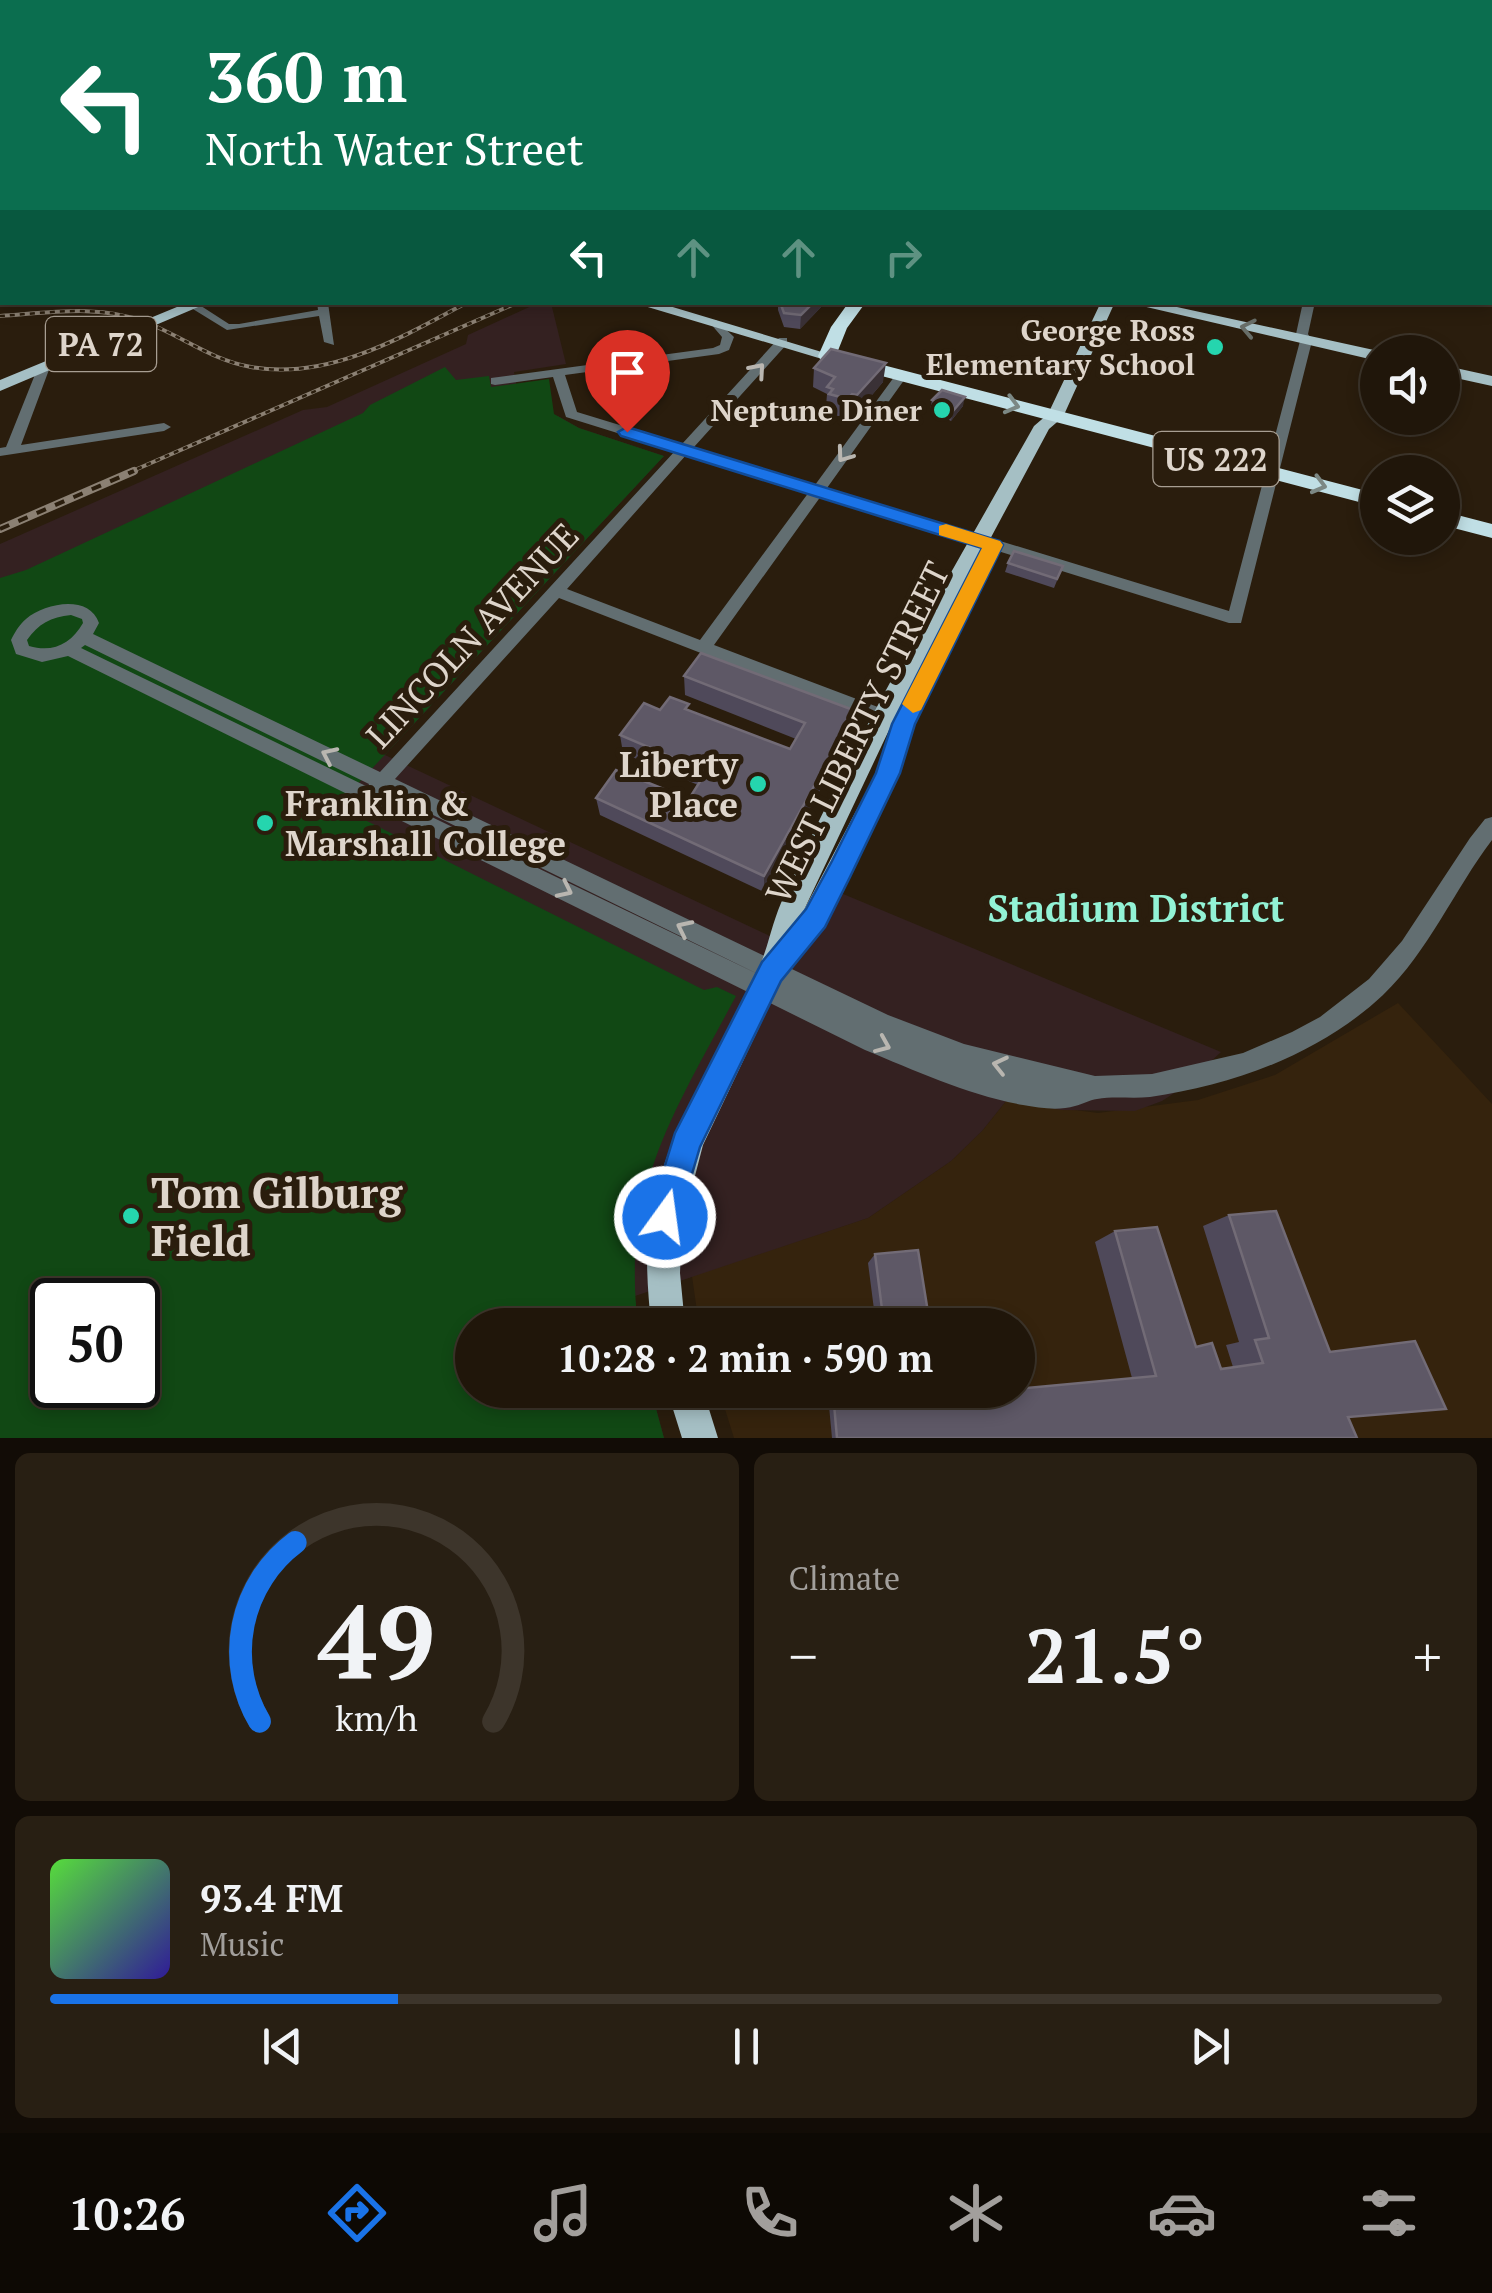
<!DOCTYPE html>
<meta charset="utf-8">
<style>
body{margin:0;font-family:"PT Serif",serif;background:#281f13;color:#f1f3f6;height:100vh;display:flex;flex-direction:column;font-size:38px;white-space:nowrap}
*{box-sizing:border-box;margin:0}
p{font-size:32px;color:#a29f9c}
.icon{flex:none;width:55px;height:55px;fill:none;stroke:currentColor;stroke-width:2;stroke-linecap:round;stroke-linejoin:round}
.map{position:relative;height:1438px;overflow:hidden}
.sheet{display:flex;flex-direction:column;gap:15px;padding:15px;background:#120c06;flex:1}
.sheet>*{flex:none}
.guide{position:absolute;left:0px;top:0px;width:1492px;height:305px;box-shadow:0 5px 15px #0003,0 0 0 2px #3d352b;background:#0b6e4f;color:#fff;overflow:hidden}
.fabs{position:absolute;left:1360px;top:335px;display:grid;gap:20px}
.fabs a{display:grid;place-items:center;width:100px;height:100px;border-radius:50%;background:#20160a;box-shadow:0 5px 15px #0003,0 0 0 2px #3d352b;font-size:50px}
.speed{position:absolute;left:30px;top:1278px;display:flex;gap:20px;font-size:50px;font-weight:700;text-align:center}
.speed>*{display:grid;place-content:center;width:130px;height:130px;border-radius:50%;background:#20160a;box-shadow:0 5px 15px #0003,0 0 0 2px #3d352b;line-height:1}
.speed .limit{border:5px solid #111;border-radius:15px;background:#fff;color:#111}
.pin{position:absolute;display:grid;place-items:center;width:85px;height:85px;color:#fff;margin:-102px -42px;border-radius:50% 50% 50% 0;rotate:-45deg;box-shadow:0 0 10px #0007}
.pin .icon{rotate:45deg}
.me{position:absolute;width:110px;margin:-55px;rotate:14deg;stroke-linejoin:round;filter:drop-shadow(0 0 8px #0008)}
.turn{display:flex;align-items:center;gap:35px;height:210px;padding:0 40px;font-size:45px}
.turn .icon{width:130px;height:130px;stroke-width:2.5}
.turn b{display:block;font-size:70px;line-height:85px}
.lanes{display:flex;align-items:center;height:95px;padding:0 40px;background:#0003;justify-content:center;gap:50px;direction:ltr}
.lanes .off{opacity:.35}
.big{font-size:75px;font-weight:600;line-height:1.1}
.sheet .tile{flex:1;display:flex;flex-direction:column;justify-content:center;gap:15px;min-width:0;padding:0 35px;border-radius:15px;background:#281f13}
.sheet .dial{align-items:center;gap:0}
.dial svg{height:260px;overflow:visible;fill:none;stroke:#3d352b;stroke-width:7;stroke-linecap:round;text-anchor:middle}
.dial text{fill:#f1f3f6;stroke:none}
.song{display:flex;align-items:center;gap:30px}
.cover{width:120px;height:120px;border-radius:15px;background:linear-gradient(135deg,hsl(110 70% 55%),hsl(250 70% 35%))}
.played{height:10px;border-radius:5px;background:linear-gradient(90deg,#1a73e8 25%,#3d352b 25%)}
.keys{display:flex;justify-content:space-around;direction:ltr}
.heat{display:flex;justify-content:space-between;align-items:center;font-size:55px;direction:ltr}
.sheet .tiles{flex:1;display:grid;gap:15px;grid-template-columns:1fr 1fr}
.tile:last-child{grid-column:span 2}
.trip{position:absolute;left:455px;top:1308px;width:580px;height:100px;border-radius:50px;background:#20160a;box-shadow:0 5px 15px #0003,0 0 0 2px #3d352b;font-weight:600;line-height:100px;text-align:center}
.tab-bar{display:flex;height:160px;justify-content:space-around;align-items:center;background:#0d0904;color:#a29f9c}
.tab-bar .icon{width:70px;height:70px}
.tab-bar .active{color:#1a73e8}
.tab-bar b{font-size:45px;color:#f1f3f6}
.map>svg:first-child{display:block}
</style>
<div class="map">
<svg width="1492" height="1438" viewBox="0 0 1492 1438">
<rect width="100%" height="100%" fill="#2a1d0d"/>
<path fill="#35230d" d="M1398,1003L1492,1104V1438H734L719,1390H1018V1325H699L692,1276L868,1218L951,1161L982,1131L1006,1101L1098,1113L1198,1100L1275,1075Z"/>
<path fill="#342121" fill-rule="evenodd" d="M538,303H551L566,364L514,372L523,418L558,416L579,428L664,456L385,755L804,952L836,891L1221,1052L1182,1088L1162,1101L1135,1111L1062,1110L1006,1101L982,1131L951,1161L868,1218L635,1296L638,1325H472V1390H651L664,1438H0V544L303,410L327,407L466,344L468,335ZM52,1300H138V1385H52Z"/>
<path fill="#114814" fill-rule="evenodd" d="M445,367L456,380L489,376L491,387L549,379L554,414L579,428L664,456L337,806L704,990L717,987L736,996C675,1111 621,1189 638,1325H472V1390H651L664,1438H0V578L26,570L363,413L370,405ZM52,1300H138V1385H52Z"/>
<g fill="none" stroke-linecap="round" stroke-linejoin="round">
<path fill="#626e71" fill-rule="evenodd" d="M1373,0H1379V2H1373Z
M0,8H2V12L0,13Z
M1490,39H1492V43H1490Z
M0,45H2V49H0Z
M1490,94H1492V99H1490Z
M0,141H2V147H0Z
M317,302L328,303L334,345L324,342L319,316L227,330L188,306L198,304L229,324H239L318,310Z
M1303,302H1315L1308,334L1312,341L1241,623H1229L821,496L714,645L899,715L902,720L899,725H887L559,598L395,779L888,1015L964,1044L1095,1076L1152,1074L1243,1053L1292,1032L1320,1017L1369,979L1402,941L1470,838L1485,819L1492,817V840C1454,890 1429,951 1383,995C1320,1054 1234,1085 1150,1097C1132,1099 1114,1096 1097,1099C1089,1100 1083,1104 1075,1106C1059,1111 1039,1108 1023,1105C968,1095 916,1071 865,1050L68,656L42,662L16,654L11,640C15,632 19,625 26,619C45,603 89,594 99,623L93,634L380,772L675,451L566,417L553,377L495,385L491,384V378L713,348L720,345L722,337L710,323L716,320L734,337L729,350L719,354L565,375L577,412L682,444L779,338H787V344L694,447L815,485L897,373H905L907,376L827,488L1229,611L1300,341L1296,334ZM687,454L809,492L700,640L567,589ZM71,615L82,619L83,623C71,644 53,653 29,646L27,640C38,624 51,617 71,615ZM85,645L369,784L368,787L81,648ZM384,791L770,980L382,793Z
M44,363L50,367L21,445L164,423L171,427L164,431L0,456V448L6,447L38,367Z"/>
<path fill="#a5bfc4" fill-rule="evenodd" d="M0,193L2,194V202L0,201Z
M1490,261H1492V270H1490Z
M189,302H210L0,391V380Z
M631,302H656L835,356L822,359Z
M1101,302H1115L1063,417L1049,429L958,599L969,600L972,605L914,724L900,773L850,877L824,927L785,973L703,1145L682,1226L680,1273L685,1325H651C648,1292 645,1259 649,1226C662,1131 723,1055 759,968C768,947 772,924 781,903C853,739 946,582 1034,426L1048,414ZM890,728L876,773L803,912Z
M1125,302H1154L1383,352H1378V361Z
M1442,365L1492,376V386L1442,375Z
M667,1390H703L718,1438H682Z"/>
<path fill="#c0dfe5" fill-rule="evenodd" d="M377,0H392L394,2H380Z
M1490,165H1492V173H1490Z
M849,302H866L847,328L837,353L1378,494V507L821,360L818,356L831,327Z
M1442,511L1492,524V538L1442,525Z"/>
<defs>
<path id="rail-far1" d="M1184,2L1190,0
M0,316C47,313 100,304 145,322C182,336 211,360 251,367C328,381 403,337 468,302
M128,473L519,302"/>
<path id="rail" d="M0,529L134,471"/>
</defs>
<use href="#rail-far1" stroke="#8b8073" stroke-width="4"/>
<use href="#rail" stroke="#8b8073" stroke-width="8"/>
<use href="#rail-far1" stroke="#2a1d0d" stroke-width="2.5" stroke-dasharray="5" stroke-linecap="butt"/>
<use href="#rail" stroke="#2a1d0d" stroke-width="4" stroke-dasharray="10" stroke-linecap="butt"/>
</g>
<path fill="#4f495a" d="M123,0H200L196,2H124Z
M778,302H826L800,329L784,327L778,310Z
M814,368L883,382L855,415L850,413L846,418L827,413L828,407H826L827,394L813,387Z
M932,400L963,406L951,421L930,410Z
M1008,563L1063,566L1054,588L1005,572Z
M684,676L853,730L764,892L600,815L596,798L689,799L698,785L623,753L620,735L660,710L790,749L796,739L685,695Z
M1229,1215L1348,1417L1356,1438H832L829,1406L869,1401L867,1390H940L941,1396L1132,1378L1095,1242L1115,1231L1196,1347L1221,1369L1233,1367L1226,1345L1239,1342L1203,1226Z
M875,1254L930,1325H876L868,1263Z"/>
<path fill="#3a3136" d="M173,0H200L196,2H170Z
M814,302H826L800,329L801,315Z
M886,363L883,382L855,415L857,395Z
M852,394L850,413L846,418L848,399Z
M965,397L963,406L951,421L953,411Z
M856,711L853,730L764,892V876Z"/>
<path fill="#5e5866" stroke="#726b76" stroke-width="2.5" d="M128,0H173L170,2Z
M780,302H814L801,315L784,313Z
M831,349L886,363L857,395L852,394L848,399L829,394L833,389L827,387L835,377L814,368Z
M942,390L965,397L953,411L932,400Z
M1014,551L1063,566L1057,579L1008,563Z
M701,653L856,711L764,876L596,798L616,770L689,799L701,780L697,778L702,770L620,735L644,703L660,710L670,697L689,704L685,709L790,749L805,723L684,676Z
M1276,1211L1330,1352L1415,1341L1446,1409L1348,1417L1357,1438H837L834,1404L877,1400L875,1390H940L941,1396L1156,1376L1115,1231L1157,1227L1196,1347L1212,1343L1221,1369L1263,1363L1255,1340L1269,1338L1229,1215Z
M918,1250L930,1325H884L875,1254Z"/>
<defs><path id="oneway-chevron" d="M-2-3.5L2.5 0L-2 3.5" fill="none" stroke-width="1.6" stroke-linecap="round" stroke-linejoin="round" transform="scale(2.5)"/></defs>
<use stroke="#686e68" href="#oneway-chevron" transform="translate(1248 328) rotate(-168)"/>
<g stroke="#b9b6b0">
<use href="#oneway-chevron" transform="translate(758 370) rotate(-49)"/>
<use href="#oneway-chevron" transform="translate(844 455) rotate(126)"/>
<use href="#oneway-chevron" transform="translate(329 755) rotate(-155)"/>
<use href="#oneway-chevron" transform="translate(565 890) rotate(26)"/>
<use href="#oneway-chevron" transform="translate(684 928) rotate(-154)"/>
<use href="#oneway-chevron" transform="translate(883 1045) rotate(23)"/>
<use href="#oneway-chevron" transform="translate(1000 1065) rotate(-167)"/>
</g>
<g stroke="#7c8884">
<use href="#oneway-chevron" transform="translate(1012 405) rotate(15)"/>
<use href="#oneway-chevron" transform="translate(1319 485) rotate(15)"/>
</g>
<path fill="#1a73e8" stroke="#114b97" stroke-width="2.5" d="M627,427L1000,541L1003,545L915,724L900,773L850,877L825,927L781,981L700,1147L676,1228L665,1233L654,1228L649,1217L675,1133L762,962L806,909L832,861L876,773L892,724L982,548L621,436L618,432Z"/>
<path fill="#f59e0b" d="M946,524L1000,541L1003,545L921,710L913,713L902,704L982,548L939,535V526Z"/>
<g fill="#25d5ae" stroke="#2a1d0d" stroke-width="4">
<circle cx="1215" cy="347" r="10"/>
<circle cx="942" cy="410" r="10"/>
<circle cx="758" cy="784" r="10"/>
<circle cx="265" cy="823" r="10"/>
<circle cx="131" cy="1216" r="10"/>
</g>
<g text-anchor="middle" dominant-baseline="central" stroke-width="10" stroke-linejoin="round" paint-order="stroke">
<g font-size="30" font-weight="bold" fill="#ded5cb" stroke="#2a1d0d" text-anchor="end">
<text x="1195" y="330">George Ross<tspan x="1195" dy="34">Elementary School</tspan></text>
<text x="922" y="410">Neptune Diner</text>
</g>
<g fill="#2a1d0d" stroke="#a89e92" stroke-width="2.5">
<rect x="46" y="317" width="110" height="54" rx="8"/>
<rect x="1153.5" y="432" width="125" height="54" rx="8"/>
</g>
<g font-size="32" font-weight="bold" fill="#ded5cb">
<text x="101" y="344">PA 72</text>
<text x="1216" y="459">US 222</text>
</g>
<g font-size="35" fill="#ded5cb" stroke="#2a1d0d">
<text transform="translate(472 635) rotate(-47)">LINCOLN AVENUE</text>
<text transform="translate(857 732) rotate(-64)">WEST LIBERTY STREET</text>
</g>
<g font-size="35" font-weight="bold" fill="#ded5cb" stroke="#2a1d0d" text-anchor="end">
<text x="738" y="764">Liberty<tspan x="738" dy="40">Place</tspan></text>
<text x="285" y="803" text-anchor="start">Franklin &amp;<tspan x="285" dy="40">Marshall College</tspan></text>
</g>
<g font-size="38" font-weight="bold" fill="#92f2d5" stroke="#2a1d0d">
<text x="1136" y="908">Stadium District</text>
</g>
<g font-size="42" font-weight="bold" fill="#ded5cb" stroke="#2a1d0d" text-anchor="start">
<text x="151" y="1192">Tom Gilburg<tspan x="151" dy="48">Field</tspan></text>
</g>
</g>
</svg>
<div class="fabs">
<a><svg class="icon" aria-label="sound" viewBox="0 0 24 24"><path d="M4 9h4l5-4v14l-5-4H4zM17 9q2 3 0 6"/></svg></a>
<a><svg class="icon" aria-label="layers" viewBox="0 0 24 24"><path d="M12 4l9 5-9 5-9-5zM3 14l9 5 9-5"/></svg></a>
</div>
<div class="speed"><div class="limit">50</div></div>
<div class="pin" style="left:627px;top:432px;background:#d93025"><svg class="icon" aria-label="arrive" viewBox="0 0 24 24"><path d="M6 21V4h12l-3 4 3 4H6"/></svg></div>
<svg class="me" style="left:665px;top:1217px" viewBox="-20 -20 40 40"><circle r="17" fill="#1a73e8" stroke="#fff" stroke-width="3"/><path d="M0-11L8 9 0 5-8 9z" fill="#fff"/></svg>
<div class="trip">10:28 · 2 min · 590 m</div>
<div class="guide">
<div class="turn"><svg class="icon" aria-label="left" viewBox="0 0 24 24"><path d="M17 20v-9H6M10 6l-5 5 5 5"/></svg><div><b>360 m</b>North Water Street</div></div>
<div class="lanes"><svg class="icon" aria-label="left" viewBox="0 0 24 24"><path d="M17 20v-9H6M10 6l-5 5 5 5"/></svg><svg class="icon off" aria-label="ahead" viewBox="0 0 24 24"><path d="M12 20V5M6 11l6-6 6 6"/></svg><svg class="icon off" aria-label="ahead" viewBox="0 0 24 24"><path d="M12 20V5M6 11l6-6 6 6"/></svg><svg class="icon off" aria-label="right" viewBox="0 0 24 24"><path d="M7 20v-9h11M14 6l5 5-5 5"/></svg></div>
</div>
</div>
<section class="sheet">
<div class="tiles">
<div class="tile dial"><svg viewBox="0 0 100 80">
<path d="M14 69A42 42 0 1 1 86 69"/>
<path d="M14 69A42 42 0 0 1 25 14" stroke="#1a73e8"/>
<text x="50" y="56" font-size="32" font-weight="700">49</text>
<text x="50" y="72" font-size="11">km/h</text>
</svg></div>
<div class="tile"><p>Climate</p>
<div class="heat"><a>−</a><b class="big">21.5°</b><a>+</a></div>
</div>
<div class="tile">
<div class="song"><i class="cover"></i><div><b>93.4 FM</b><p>Music</p></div></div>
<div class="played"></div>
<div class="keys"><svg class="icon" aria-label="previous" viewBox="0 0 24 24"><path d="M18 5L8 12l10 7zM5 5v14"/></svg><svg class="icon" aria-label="pause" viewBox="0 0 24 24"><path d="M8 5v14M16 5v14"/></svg><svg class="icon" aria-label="next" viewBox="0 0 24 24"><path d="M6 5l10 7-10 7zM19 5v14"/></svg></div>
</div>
</div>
</section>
<nav class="tab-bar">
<b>10:26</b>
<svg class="icon active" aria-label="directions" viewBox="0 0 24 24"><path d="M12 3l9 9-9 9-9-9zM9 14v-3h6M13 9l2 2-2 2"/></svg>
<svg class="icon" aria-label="music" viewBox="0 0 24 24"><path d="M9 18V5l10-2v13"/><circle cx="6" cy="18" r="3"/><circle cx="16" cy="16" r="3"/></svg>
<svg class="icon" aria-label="phone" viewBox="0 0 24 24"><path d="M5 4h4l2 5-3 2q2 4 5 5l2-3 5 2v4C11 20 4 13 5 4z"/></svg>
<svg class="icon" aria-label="climate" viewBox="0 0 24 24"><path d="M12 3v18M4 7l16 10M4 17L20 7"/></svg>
<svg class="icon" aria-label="car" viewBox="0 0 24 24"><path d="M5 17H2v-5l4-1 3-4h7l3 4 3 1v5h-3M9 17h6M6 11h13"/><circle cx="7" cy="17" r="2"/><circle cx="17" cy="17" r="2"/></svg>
<svg class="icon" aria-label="filters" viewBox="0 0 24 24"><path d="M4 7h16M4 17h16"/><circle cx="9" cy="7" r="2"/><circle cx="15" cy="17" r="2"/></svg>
</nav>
